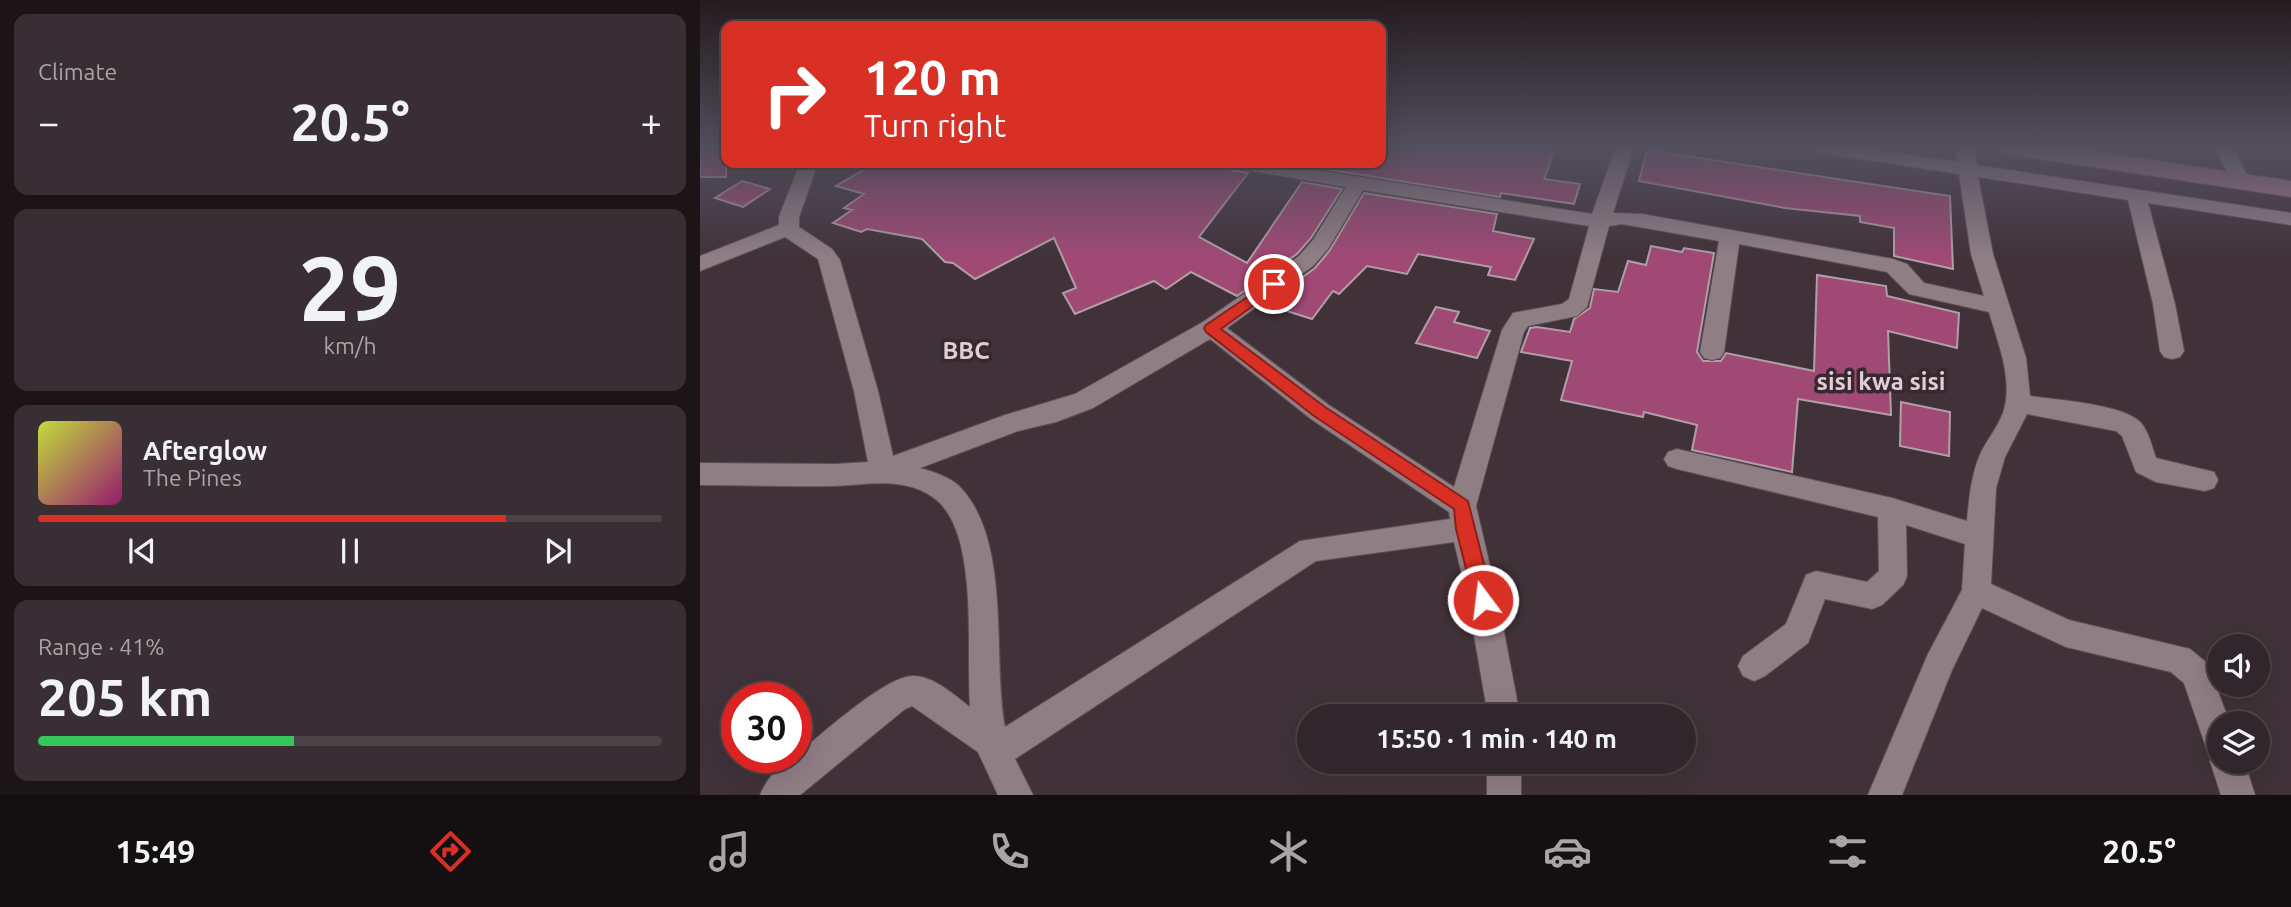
<!DOCTYPE html>
<meta charset="utf-8">
<style>
body{margin:0;font-family:Ubuntu,sans-serif;background:#392e33;color:#f1f3f6;height:100vh;display:flex;flex-direction:column;font-size:26px;white-space:nowrap}
*{box-sizing:border-box;margin:0}
p{font-size:23px;color:#a8a5a9}
.icon{flex:none;width:38px;height:38px;fill:none;stroke:currentColor;stroke-width:2;stroke-linecap:round;stroke-linejoin:round}
.map{position:relative;flex:1;overflow:hidden}
.details{display:flex;flex-direction:column;gap:14px;padding:14px;background:#1b1518;width:700px}
.details>*{flex:none}
.hud{position:absolute;left:21px;top:21px;width:665px;height:147px;border-radius:14px;box-shadow:0 7px 28px #0002,0 0 0 2px #4c4347;background:#d93025;color:#fff;overflow:hidden}
.controls{position:absolute;left:1507px;top:634px;display:grid;gap:14px}
.controls a{display:grid;place-items:center;width:63px;height:63px;border-radius:50%;background:#31262b;box-shadow:0 7px 28px #0002,0 0 0 2px #4c4347;font-size:35px}
.speed{position:absolute;left:21px;top:682px;display:flex;gap:14px;font-size:35px;font-weight:700;text-align:center}
.speed>*{display:grid;place-content:center;width:91px;height:91px;border-radius:50%;background:#31262b;box-shadow:0 7px 28px #0002,0 0 0 2px #4c4347;line-height:1}
.speed .limit{border:10px solid #d22;background:#fff;color:#111}
.pin{position:absolute;display:grid;place-items:center;width:60px;height:60px;color:#fff;margin:-30px;border:4px solid #fff;border-radius:50%;box-shadow:0 2px 7px #0007}
.me{position:absolute;width:77px;margin:-38px;rotate:345deg;stroke-linejoin:round;filter:drop-shadow(0 0 5px #0008)}
.turn{display:flex;align-items:center;gap:24px;height:147px;padding:0 28px;font-size:32px}
.turn .icon{width:91px;height:91px;stroke-width:2.5}
.turn b{display:block;font-size:49px;line-height:60px}
.big{font-size:52px;font-weight:600;line-height:1.1}
.details .widget{flex:1;display:flex;flex-direction:column;justify-content:center;gap:10px;min-width:0;padding:0 24px;border-radius:14px;background:#392e33}
.details .dial{align-items:center;gap:0}
.dial b{font-size:91px;line-height:1}
.song{display:flex;align-items:center;gap:21px}
.cover{width:84px;height:84px;border-radius:10px;background:linear-gradient(135deg,hsl(70 70% 55%),hsl(320 70% 35%))}
.played{height:7px;border-radius:4px;background:linear-gradient(90deg,#d93025 75%,#4c4347 75%)}
.keys{display:flex;justify-content:space-around;direction:ltr}
.heat{display:flex;justify-content:space-between;align-items:center;font-size:38px;direction:ltr}
.charge{height:10px;border-radius:5px;background:linear-gradient(90deg,#34c759 41%,#4c4347 0)}
.trip{position:absolute;left:597px;top:704px;width:399px;height:70px;border-radius:35px;background:#31262b;box-shadow:0 7px 28px #0002,0 0 0 2px #4c4347;font-weight:600;line-height:70px;text-align:center}
.menu{display:flex;height:112px;justify-content:space-around;align-items:center;background:#140f11;color:#a8a5a9}
.menu .icon{width:49px;height:49px}
.menu .on{color:#d93025}
.menu b{font-size:32px;color:#f1f3f6}
main{display:flex;flex:1;min-height:0}
.map>svg:first-child{display:block}
</style>
<main>
<section class="details">
<div class="widget"><p>Climate</p>
<div class="heat"><a>−</a><b class="big">20.5°</b><a>+</a></div>
</div>
<div class="widget dial"><b>29</b><p>km/h</p></div>
<div class="widget">
<div class="song"><i class="cover"></i><div><b>Afterglow</b><p>The Pines</p></div></div>
<div class="played"></div>
<div class="keys"><svg class="icon" aria-label="previous" viewBox="0 0 24 24"><path d="M18 5L8 12l10 7zM5 5v14"/></svg><svg class="icon" aria-label="pause" viewBox="0 0 24 24"><path d="M8 5v14M16 5v14"/></svg><svg class="icon" aria-label="next" viewBox="0 0 24 24"><path d="M6 5l10 7-10 7zM19 5v14"/></svg></div>
</div>
<div class="widget"><p>Range · 41%</p><b class="big">205 km</b><div class="charge"></div></div>
</section>
<div class="map">
<svg width="1591" height="795" viewBox="0 0 1591 795">
<rect width="100%" height="100%" fill="#413239"/>
<path fill="#a04975" stroke="#b19fa6" stroke-width="2" d="M0,147H26V177H0Z
M681,147H856L844,179L880,184L874,204L801,193L800,197L612,167L615,163H681Z
M947,150L1250,196L1253,269L1194,256V228L1160,222V216L1085,208L939,181Z
M175,163H528L532,170L548,173L499,237L547,263L602,182L642,189L611,238L597,254L537,296L491,272L466,289L454,281L375,314L363,293L376,288L354,238L275,279L253,263L245,262L222,239L167,229L161,232L133,223L152,210L144,208L164,194L136,186Z
M42,181L70,189L43,207L15,198Z
M664,193L797,214L793,231L834,239L815,280L788,275L791,267L718,254L707,274L667,266L639,294L633,291L612,319L565,304L615,268L630,250Z
M951,246L982,252L984,248L1014,253L997,352L1003,361H1021L1026,353L1114,371L1117,275L1186,286L1187,296L1259,313L1257,348L1188,331L1191,415L1098,399L1092,472L992,450L997,425L944,412L943,417L861,400L872,361L821,352L830,328L837,327L870,332L874,319L890,308L894,289L918,292L928,261L946,265Z
M736,307L759,312L754,322L790,331L777,358L716,343Z
M1201,402L1250,412L1249,456L1200,446Z"/>
<g fill="none" stroke-linecap="round" stroke-linejoin="round">
<defs>
<path id="minor" d="M916,147H934L913,213L942,214L1193,259L1207,264L1224,283L1284,296L1271,254L1259,174L1121,153L1112,147H1158L1257,162L1256,147H1274L1277,165L1591,213V225L1448,203L1475,304L1484,351L1480,357L1472,359L1464,357L1460,351L1453,304L1428,200L1278,177L1293,254L1326,358L1330,396C1356,400 1424,404 1441,423C1449,432 1452,447 1456,458L1514,472L1518,480L1514,488L1505,491L1456,482L1436,472L1422,436L1416,431L1327,414L1305,457L1296,488L1291,584L1369,620L1490,649L1507,663L1530,723H1519V761H1544L1555,795H1521L1510,761L1514,752L1507,750L1484,683L1471,672L1366,647L1282,608L1252,670L1202,795H1168L1228,654L1262,590L1265,544L1206,525L1207,576L1203,585L1182,605L1172,609L1125,599L1108,643L1065,676L1054,681L1043,676L1038,666L1043,656L1086,624L1106,575L1116,571L1167,582L1179,571L1178,517L977,469L968,466L964,459L968,452L977,449L1192,498L1267,521C1269,499 1271,477 1279,457C1285,442 1297,429 1303,413C1314,381 1298,343 1289,312L1209,294L1187,272L1039,244L1024,352L1020,358L1012,360L1004,358L1000,352L1019,241L922,224L909,226L887,307L877,316L828,326L824,332L776,506L798,600L820,716H788L768,600L754,542L616,561L315,759L333,795H298L278,752L212,706L205,709L100,795H60C66,780 80,762 96,758V755C120,736 185,676 213,676C234,676 254,695 270,707C267,654 273,598 261,546C256,526 247,504 228,494C198,477 166,485 134,486C89,487 45,485 0,485V463L136,464L168,462L154,391L118,259L85,237L0,271V256L79,225V217L100,163H118L99,217V227L132,249L140,260L178,391L193,456L305,415L375,394L503,322L599,256L613,240L646,187L540,169L533,167L531,163H572L892,214ZM663,190L889,226L869,299L862,304L813,313L802,330L754,487L629,405L527,328L613,266L628,249ZM510,339L611,419L749,512L750,519L600,541L305,727C292,658 312,539 259,486C248,476 233,472 220,468L318,431L356,422L393,408Z
M1515,147H1533L1550,181L1547,185H1533Z
M787,761H821V795H787Z"/>
<path id="secondary" d="M1301,147H1367L1591,181V197L1314,155L1305,153Z"/>
</defs>
<use href="#minor" stroke="#5e5157" stroke-width="2"/>
<use href="#secondary" stroke="#5e5157" stroke-width="2"/>
<use href="#minor" fill="#907e85" fill-rule="evenodd"/>
<use href="#secondary" fill="#a3778c" fill-rule="evenodd"/>
</g>
<linearGradient id="sky" x2="0" y2="1"><stop stop-color="#241c1f"/><stop offset="0.57" stop-color="#544f5f"/><stop offset="1" stop-color="#544f5f" stop-opacity="0"/></linearGradient>
<rect width="1591" height="258" fill="url(#sky)"/>
<path fill="#d93025" stroke="#8d1f18" stroke-width="2" d="M574,279L581,284L579,287L521,329L625,407L768,501L793,600L790,606L783,609L776,606L774,600L756,529L754,509L614,416L506,332L504,328L506,325Z"/>
<g text-anchor="middle" dominant-baseline="central" stroke-width="7" stroke-linejoin="round" paint-order="stroke">
<g font-size="24" font-weight="bold" fill="#e0cdd5" stroke="#37292f">
<text x="266" y="350">BBC</text>
<text x="1181" y="381">sisi kwa sisi</text>
</g>
</g>
</svg>
<div class="controls">
<a><svg class="icon" aria-label="sound" viewBox="0 0 24 24"><path d="M4 9h4l5-4v14l-5-4H4zM17 9q2 3 0 6"/></svg></a>
<a><svg class="icon" aria-label="layers" viewBox="0 0 24 24"><path d="M12 4l9 5-9 5-9-5zM3 14l9 5 9-5"/></svg></a>
</div>
<div class="speed"><div class="limit">30</div></div>
<div class="pin" style="left:574px;top:284px;background:#d93025"><svg class="icon" aria-label="arrive" viewBox="0 0 24 24"><path d="M6 21V4h12l-3 4 3 4H6"/></svg></div>
<svg class="me" style="left:783px;top:600px" viewBox="-20 -20 40 40"><circle r="17" fill="#d93025" stroke="#fff" stroke-width="3"/><path d="M0-11L8 9 0 5-8 9z" fill="#fff"/></svg>
<div class="trip">15:50 · 1 min · 140 m</div>
<div class="hud">
<div class="turn"><svg class="icon" aria-label="right" viewBox="0 0 24 24"><path d="M7 20v-9h11M14 6l5 5-5 5"/></svg><div><b>120 m</b>Turn right</div></div>
</div>
</div>
</main>
<nav class="menu">
<b>15:49</b>
<svg class="icon on" aria-label="directions" viewBox="0 0 24 24"><path d="M12 3l9 9-9 9-9-9zM9 14v-3h6M13 9l2 2-2 2"/></svg>
<svg class="icon" aria-label="music" viewBox="0 0 24 24"><path d="M9 18V5l10-2v13"/><circle cx="6" cy="18" r="3"/><circle cx="16" cy="16" r="3"/></svg>
<svg class="icon" aria-label="phone" viewBox="0 0 24 24"><path d="M5 4h4l2 5-3 2q2 4 5 5l2-3 5 2v4C11 20 4 13 5 4z"/></svg>
<svg class="icon" aria-label="climate" viewBox="0 0 24 24"><path d="M12 3v18M4 7l16 10M4 17L20 7"/></svg>
<svg class="icon" aria-label="car" viewBox="0 0 24 24"><path d="M5 17H2v-5l4-1 3-4h7l3 4 3 1v5h-3M9 17h6M6 11h13"/><circle cx="7" cy="17" r="2"/><circle cx="17" cy="17" r="2"/></svg>
<svg class="icon" aria-label="filters" viewBox="0 0 24 24"><path d="M4 7h16M4 17h16"/><circle cx="9" cy="7" r="2"/><circle cx="15" cy="17" r="2"/></svg>
<b>20.5°</b>
</nav>
